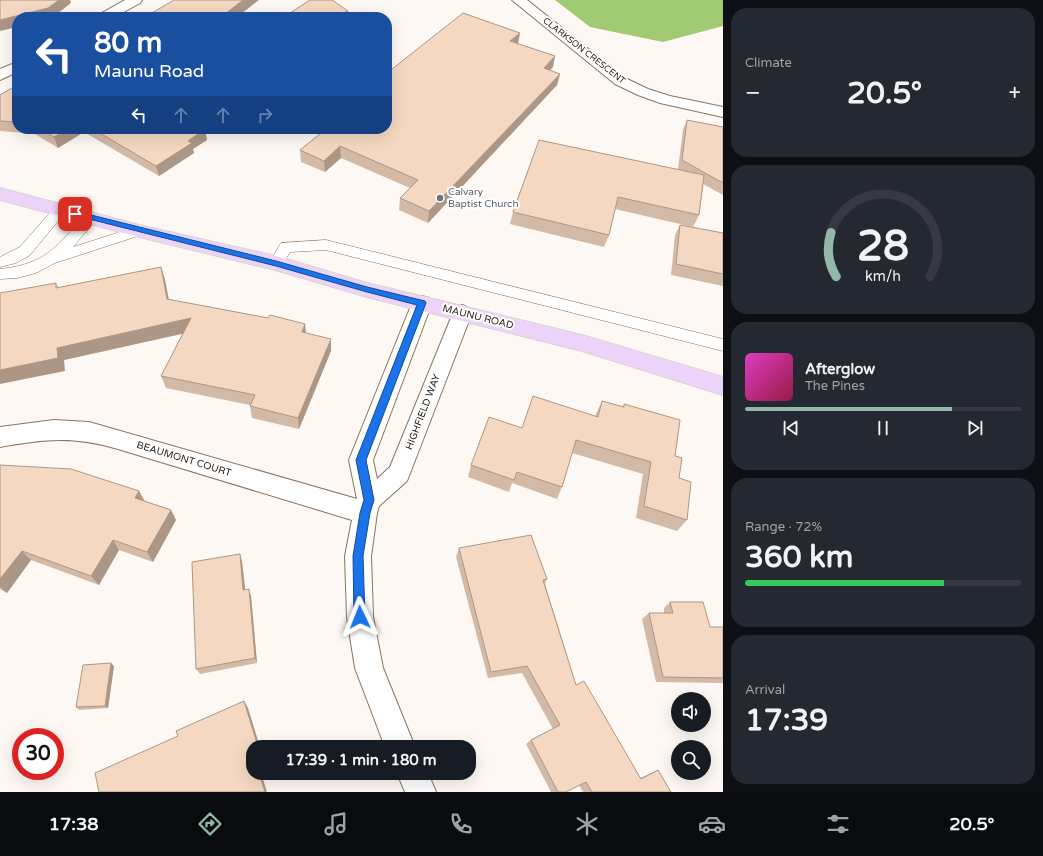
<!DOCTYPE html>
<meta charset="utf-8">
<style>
body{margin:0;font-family:"Varela Round",sans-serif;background:#242831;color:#f1f3f6;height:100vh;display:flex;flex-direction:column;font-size:15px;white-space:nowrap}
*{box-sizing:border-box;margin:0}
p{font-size:13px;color:#9ea1a6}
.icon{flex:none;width:22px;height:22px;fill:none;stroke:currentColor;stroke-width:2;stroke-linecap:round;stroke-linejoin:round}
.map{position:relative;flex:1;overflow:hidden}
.drawer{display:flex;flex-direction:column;gap:8px;padding:8px;background:#0d0f14;width:320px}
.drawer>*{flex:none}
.top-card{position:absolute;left:12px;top:12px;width:380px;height:122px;border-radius:16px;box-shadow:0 4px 16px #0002;background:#1a4fa0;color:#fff;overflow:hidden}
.buttons{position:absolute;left:671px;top:692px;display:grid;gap:8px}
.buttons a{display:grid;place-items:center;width:40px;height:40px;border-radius:50%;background:#171b24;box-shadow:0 4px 16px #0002;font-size:20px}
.speed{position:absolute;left:12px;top:728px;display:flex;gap:8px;font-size:20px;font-weight:700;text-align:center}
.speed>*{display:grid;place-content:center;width:52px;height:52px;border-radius:50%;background:#171b24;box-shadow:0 4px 16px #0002;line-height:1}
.speed .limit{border:6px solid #d22;background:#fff;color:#111}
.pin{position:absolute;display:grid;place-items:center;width:34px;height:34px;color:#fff;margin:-17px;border-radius:8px;box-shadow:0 2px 6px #0006}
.me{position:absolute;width:44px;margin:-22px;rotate:358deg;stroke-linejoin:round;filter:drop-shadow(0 0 3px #0008)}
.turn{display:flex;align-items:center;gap:14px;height:84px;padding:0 16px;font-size:18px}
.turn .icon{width:52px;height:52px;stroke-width:2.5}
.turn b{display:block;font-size:28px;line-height:34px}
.lanes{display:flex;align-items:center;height:38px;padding:0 16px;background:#0003;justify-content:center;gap:20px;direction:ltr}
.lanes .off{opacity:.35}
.big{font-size:30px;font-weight:800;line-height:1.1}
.drawer .card{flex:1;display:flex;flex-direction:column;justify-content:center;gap:6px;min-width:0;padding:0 14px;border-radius:16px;background:#242831}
.drawer .dial{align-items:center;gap:0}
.dial svg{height:104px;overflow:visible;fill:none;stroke:#363941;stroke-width:7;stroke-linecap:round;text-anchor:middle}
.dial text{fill:#f1f3f6;stroke:none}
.song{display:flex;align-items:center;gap:12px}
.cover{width:48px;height:48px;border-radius:6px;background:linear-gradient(135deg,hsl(310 70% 55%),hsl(340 70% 35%))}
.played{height:4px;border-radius:2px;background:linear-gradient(90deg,#92b9a7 75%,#363941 75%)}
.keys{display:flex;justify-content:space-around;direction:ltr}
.heat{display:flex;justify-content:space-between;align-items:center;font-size:22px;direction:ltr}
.charge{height:6px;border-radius:3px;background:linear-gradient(90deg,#34c759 72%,#363941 0)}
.trip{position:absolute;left:246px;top:740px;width:230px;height:40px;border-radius:16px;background:#171b24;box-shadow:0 4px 16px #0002;font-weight:800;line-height:40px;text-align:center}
.menu{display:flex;height:64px;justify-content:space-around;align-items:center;background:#090b0e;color:#9ea1a6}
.menu .icon{width:28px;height:28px}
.menu .current{color:#92b9a7}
.menu b{font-size:18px;color:#f1f3f6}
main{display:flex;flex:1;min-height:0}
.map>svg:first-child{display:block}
</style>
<main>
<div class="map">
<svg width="723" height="792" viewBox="0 0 723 792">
<rect width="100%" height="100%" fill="#fdf8f3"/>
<path fill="#a1cb73" d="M555,0H723V26L663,42L590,27Z"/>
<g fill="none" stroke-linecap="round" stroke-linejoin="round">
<defs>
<path id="service" d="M60,205L65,207L67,210L30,255L16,263L0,267V257L20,247L55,207Z
M91,212L96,214L98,217L73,247L139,226L144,228L146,231L144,234L55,263L36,273L17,278L0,279V269C47,264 56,247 86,214Z
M326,240L723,339V351L326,250L290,252L281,267L276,268L271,267L269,263L281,243Z"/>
<path id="minor" d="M125,0H142L140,3L115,17H98L100,14Z
M512,0H527L625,78L648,89L670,96L723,107V117L660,103L638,95L615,84Z
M17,62V72L0,80V69Z
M422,296L429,298L432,303L373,460L377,479L390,467L455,308L462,305L469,308L472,313L407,481L379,506L377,513L371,556L373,617L383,668L415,747H385L355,668L347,617L345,556L352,520L118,449C73,436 46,439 0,447V427L54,420L89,422L357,499L349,460L412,303L415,298Z
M397,773H428L436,792H405Z"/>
<path id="primary" d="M0,188L139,225L276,256L367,283L582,335L723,377V395L582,351L367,297L275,270L139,237L0,200Z"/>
</defs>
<use href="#service" stroke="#8a745c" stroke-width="1"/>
<use href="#minor" stroke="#8a745c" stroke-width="2"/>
<use href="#primary" stroke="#d8d6d4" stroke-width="2"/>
<use href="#service" fill="#fff" fill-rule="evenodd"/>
<use href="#minor" fill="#fff" fill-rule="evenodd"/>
<use href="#primary" fill="#edd2fa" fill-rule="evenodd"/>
</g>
<path fill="#d3baa6" d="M518,44L553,67L550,70L560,74L557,85L428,223L399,210L400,198L410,188L341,158L325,172L301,162L300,150Z
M17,85V129H205L207,140L193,149L194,153L159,176L84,132L58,148L35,134L0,131V95Z
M687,120L723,127V195L703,184L699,215L693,227L615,209L609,235L604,247L510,224L513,212L678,169L683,130Z
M680,225L723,233V286L671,275L675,235Z
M161,267L165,280L169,300L268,318L305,324L306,333L331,351L299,429L252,418L250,406V405L166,388L161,376L183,333L64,360L65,371L56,283L59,288Z
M602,401L623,407L624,404L675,456L687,520L677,531L636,518L643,474L572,453L562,487L557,499L512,483L509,492L468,477L471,465L522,428L595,416Z
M0,465L139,491L144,501L171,510L176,520L153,562L119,550L99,585L31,560L7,593L0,589Z
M459,548L547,579L545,584L576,685L640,778L658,770L671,792H583L579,785L566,792H551L526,744L531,740L553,729L522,673L488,678L456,557Z
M240,554L242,562L245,590L251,596L257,663L200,674L196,669Z
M670,602L710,627H723V683L656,682L642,619L649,613H664V608Z
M114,666L108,708L79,710L76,707Z"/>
<path fill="#ac9787" d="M59,0H70L71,3L53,17H17V27L0,31V20Z
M243,0H259L237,17H221Z
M348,11V17H333Z
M520,33L518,44L510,41Z
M555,56L553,67L541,79L544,68Z
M560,74L557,85L428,223L429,211Z
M68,129H83L84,132L58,148L54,137Z
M205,129L207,140L193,149L194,153L159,176L156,166L188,141Z
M340,146L341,158L325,172L324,161Z
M161,267L165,280L171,312L167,299Z
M191,318L195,331L64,360L65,371L0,384V370L57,348Z
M305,324L306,336L302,332Z
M331,339V351L299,429L298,418Z
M139,491L145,502L135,498Z
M171,510L176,520L153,562L147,552Z
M113,540L119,550L99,585L91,576Z
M22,551L31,560L7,593L0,587V579Z
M240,554L242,562L246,597L243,590Z
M249,589L251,596L257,663L255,658Z
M111,663L114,666L108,708L105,706Z
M244,701L248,708L260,747H258Z
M259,773H261L267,792H265Z"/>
<path fill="#f5d8c1" stroke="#ac9787" d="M0,0H59L48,8L0,20Z
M174,0H243L221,17H154L152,13Z
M310,0H332L348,11L333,17H284Z
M463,13L520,33L510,41L555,56L544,68L560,74L429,211L400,198L418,180L340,146L324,161L300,150L326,129H387V73Z
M17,85V122L0,121V95Z
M687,120L723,127V183L682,160Z
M41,129H68L54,137Z
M93,129H205L188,141L192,143L156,166Z
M539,140L704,175L699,215L618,197L609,235L513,212Z
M680,225L723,233V274L676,264Z
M161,267L167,299L268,318L270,315L305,324L302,332L331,339L298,418L250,406L255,395L161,376L191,318L57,348L58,358L0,370V293L56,283V288Z
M533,396L598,417L602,401L624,407V404L680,420L675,456L682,458L679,478L691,482L687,520L644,506L651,462L576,440L562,487L517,472L514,480L471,465L489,417L522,428Z
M0,465L71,469L139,491L135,498L171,510L147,552L113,540L91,576L22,551L0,579Z
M531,535L547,579L543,580L576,685L584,681L641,779L658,770L671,792H592L586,782L566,792H558L531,740L560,725L527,666L491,672L459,548Z
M240,554L243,590L249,589L255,658L196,669L192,562Z
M670,602H703L710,627H723V678L663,677L649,613H673Z
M111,663L105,706L76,707L83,665Z
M244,701L258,747H253V773H259L265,792H99L95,773L178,736L176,731Z"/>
<path fill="#1a73e8" stroke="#114b97" d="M75,211L276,261L367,287L425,301L426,303L366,460L374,500L370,513L363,556L365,617L364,621L360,623L356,621L354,617L353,556L360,513L364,500L356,460L417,305L367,292L276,266L73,215V212Z"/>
<circle fill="#6b7280" stroke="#fff" stroke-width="1.5" cx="440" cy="198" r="4"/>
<g text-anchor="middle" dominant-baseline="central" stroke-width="4" stroke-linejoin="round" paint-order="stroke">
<g font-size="9" fill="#241b12" stroke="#fff">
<text transform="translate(584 51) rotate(38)">CLARKSON CRESCENT</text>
</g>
<g font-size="10" fill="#5b616d" stroke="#fff" text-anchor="start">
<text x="448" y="192">Calvary<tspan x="448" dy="12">Baptist Church</tspan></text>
</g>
<g font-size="10" fill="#241b12" stroke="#fff">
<text transform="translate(478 317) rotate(14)">MAUNU ROAD</text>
<text transform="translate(423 412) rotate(-69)">HIGHFIELD WAY</text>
<text transform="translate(184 459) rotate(17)">BEAUMONT COURT</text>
</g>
</g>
</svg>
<div class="buttons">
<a><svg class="icon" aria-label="sound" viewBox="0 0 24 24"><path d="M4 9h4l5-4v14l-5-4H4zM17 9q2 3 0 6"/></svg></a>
<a><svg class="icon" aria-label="search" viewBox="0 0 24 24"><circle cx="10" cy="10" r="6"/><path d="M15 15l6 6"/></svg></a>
</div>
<div class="speed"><div class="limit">30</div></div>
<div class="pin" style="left:75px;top:214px;background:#d93025"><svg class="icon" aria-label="arrive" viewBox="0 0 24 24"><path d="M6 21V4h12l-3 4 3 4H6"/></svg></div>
<svg class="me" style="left:360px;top:617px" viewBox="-20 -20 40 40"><path d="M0-17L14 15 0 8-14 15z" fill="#1a73e8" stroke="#fff" stroke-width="4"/></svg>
<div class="trip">17:39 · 1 min · 180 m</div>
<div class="top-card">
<div class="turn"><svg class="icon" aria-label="left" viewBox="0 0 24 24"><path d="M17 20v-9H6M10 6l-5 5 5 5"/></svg><div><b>80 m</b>Maunu Road</div></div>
<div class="lanes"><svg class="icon" aria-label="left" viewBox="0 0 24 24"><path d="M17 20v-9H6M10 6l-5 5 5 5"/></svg><svg class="icon off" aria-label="ahead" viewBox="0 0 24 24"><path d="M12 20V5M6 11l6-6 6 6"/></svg><svg class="icon off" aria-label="ahead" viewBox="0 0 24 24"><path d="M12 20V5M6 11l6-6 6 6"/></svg><svg class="icon off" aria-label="right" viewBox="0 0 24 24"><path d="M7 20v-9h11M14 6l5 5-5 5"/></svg></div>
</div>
</div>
<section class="drawer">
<div class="card"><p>Climate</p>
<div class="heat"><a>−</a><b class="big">20.5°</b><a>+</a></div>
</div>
<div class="card dial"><svg viewBox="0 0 100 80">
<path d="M14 69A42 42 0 1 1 86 69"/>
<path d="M14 69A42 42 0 0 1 10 35" stroke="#92b9a7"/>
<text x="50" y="56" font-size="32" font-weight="700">28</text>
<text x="50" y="72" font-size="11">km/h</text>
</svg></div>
<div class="card">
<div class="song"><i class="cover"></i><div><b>Afterglow</b><p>The Pines</p></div></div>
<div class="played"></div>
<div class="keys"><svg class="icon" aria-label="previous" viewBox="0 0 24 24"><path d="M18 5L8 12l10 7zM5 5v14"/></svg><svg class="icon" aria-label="pause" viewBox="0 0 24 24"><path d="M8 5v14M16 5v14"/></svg><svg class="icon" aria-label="next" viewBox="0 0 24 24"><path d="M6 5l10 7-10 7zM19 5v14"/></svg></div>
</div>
<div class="card"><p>Range · 72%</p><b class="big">360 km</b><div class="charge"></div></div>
<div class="card"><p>Arrival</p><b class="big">17:39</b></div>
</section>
</main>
<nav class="menu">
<b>17:38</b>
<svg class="icon current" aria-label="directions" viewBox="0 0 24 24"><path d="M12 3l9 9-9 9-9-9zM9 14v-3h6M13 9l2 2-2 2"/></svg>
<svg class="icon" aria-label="music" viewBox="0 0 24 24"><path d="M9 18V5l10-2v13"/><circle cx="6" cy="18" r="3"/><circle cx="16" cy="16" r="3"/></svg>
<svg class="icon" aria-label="phone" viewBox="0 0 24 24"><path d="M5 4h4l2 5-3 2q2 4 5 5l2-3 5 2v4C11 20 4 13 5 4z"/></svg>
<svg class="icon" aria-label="climate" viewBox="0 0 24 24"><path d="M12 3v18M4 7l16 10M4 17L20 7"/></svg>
<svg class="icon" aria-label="car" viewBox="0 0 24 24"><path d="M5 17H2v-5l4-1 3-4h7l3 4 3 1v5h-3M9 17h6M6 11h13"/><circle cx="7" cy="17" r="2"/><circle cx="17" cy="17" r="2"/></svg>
<svg class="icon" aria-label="filters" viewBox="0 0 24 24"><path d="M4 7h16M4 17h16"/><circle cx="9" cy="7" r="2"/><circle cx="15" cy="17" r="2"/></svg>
<b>20.5°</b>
</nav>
